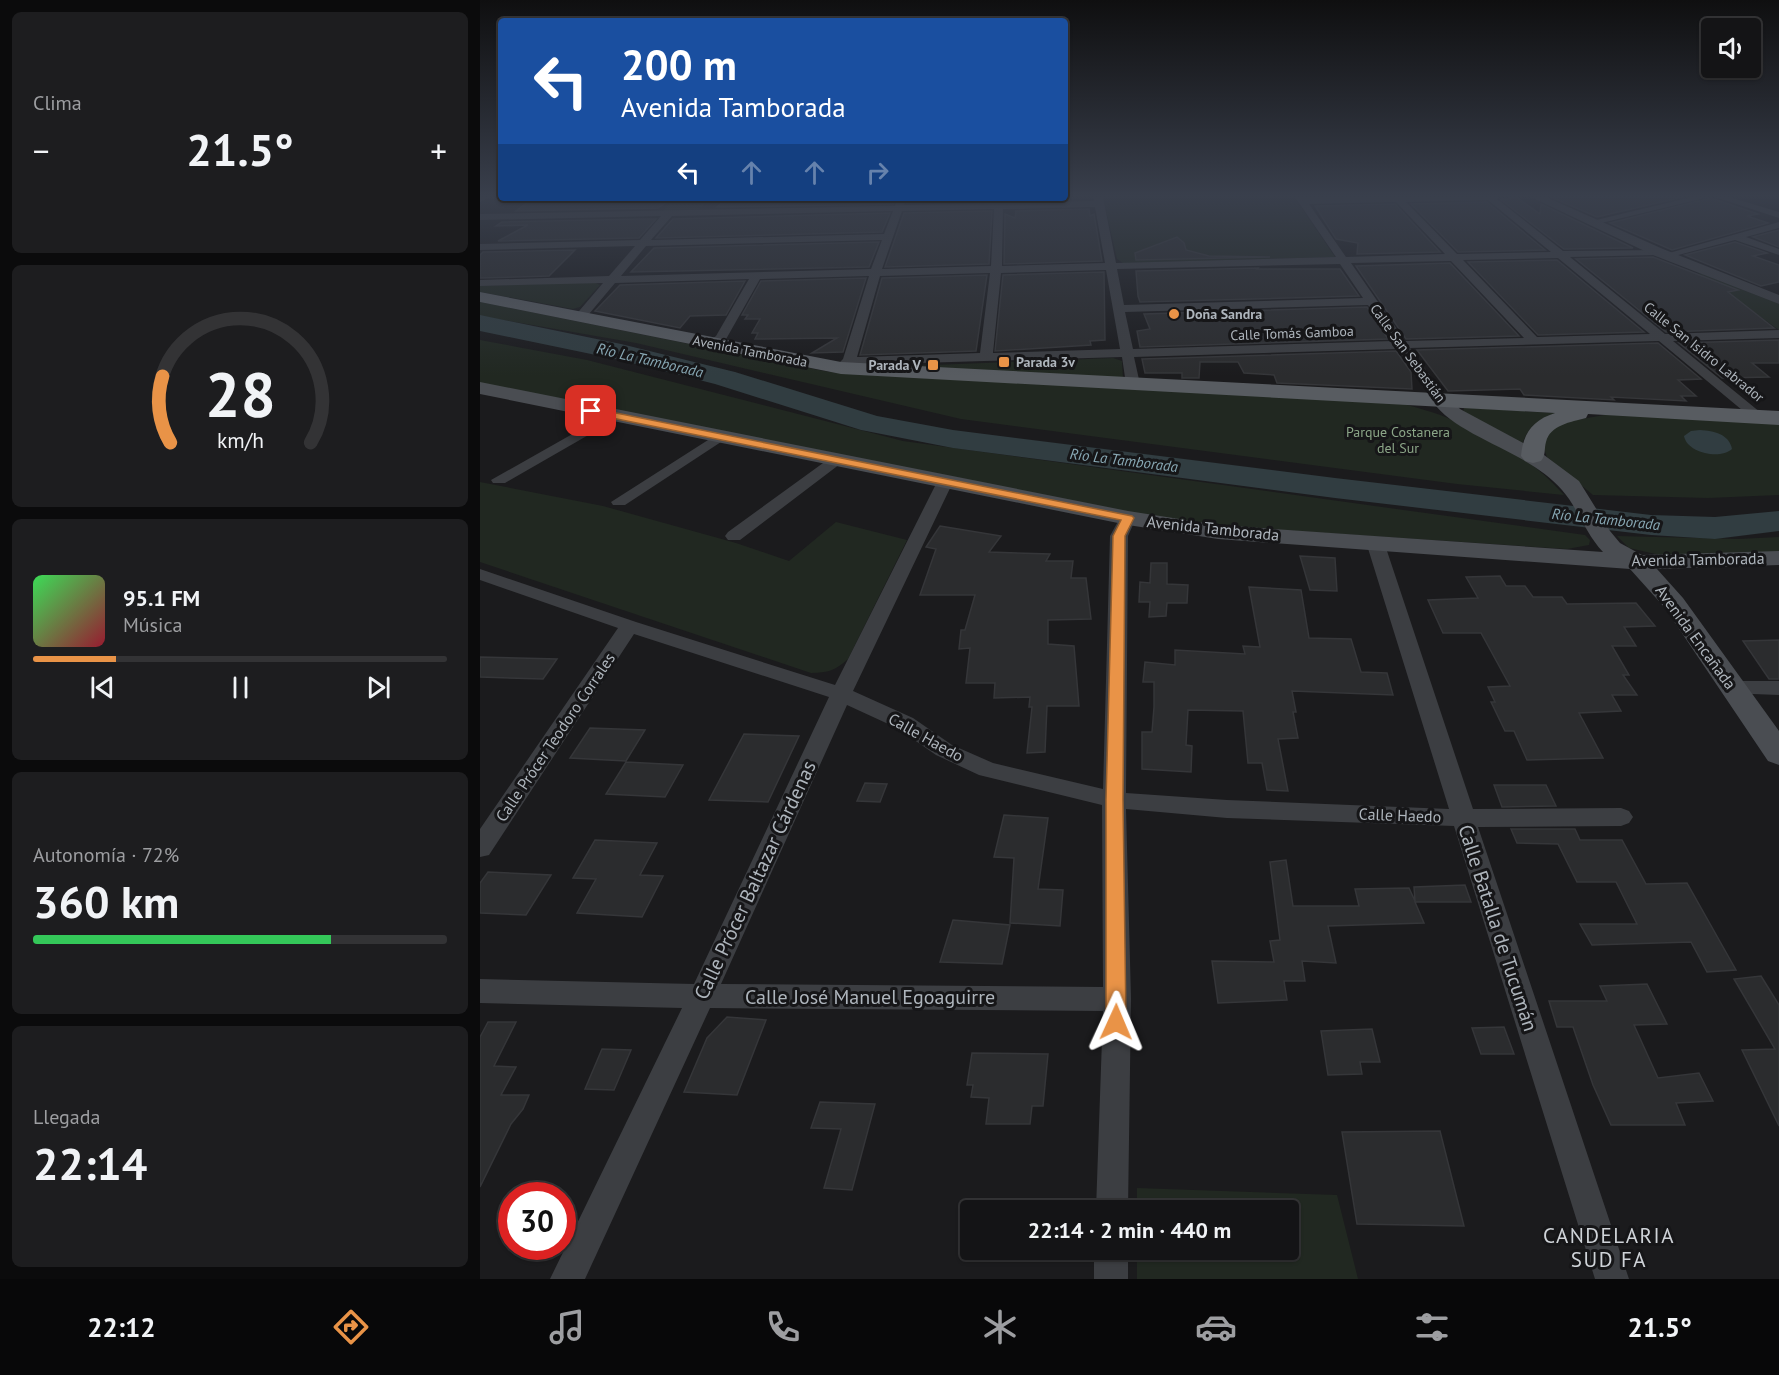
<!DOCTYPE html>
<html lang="es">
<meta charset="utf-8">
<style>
body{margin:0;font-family:"PT Sans",sans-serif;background:#1d1d1f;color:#f1f3f6;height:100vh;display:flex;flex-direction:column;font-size:22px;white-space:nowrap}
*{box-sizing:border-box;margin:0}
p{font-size:20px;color:#9d9ea1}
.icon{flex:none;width:33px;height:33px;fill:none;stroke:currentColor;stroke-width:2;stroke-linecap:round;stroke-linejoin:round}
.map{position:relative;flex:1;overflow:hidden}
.drawer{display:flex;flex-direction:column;gap:12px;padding:12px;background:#0b0b0c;width:480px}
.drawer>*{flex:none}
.top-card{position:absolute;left:18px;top:18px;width:570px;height:183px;border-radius:6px;box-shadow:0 2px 4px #0004,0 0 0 2px #333335;background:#1a4fa0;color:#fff;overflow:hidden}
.tools{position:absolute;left:1221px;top:18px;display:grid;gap:12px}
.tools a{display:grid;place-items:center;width:60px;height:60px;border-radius:6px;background:#141416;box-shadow:0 2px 4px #0004,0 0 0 2px #333335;font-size:30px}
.speed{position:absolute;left:18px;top:1182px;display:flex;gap:12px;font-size:30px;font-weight:700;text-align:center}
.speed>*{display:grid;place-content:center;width:78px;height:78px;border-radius:50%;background:#141416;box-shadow:0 2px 4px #0004,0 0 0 2px #333335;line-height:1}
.speed .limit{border:9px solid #d22;background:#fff;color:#111}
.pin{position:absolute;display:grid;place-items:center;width:51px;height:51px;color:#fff;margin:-26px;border-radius:12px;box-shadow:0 3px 9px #0006}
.me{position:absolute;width:66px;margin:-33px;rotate:1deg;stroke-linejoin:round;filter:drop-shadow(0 0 4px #0008)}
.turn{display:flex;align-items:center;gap:21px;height:126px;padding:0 24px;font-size:27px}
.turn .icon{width:78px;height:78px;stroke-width:2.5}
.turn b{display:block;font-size:42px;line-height:51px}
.lanes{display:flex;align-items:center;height:57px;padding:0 24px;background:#0003;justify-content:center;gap:30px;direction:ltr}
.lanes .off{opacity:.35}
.big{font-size:45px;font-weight:800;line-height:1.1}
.drawer .card{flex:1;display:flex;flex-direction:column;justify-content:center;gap:9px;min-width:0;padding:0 21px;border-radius:9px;background:#1d1d1f}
.drawer .dial{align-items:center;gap:0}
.dial svg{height:156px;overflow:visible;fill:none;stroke:#333335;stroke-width:7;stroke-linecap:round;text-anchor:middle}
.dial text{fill:#f1f3f6;stroke:none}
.song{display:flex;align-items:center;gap:18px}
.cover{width:72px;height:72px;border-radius:9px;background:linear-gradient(135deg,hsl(130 70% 55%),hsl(350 70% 35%))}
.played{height:6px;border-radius:3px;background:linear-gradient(90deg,#e99347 20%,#333335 20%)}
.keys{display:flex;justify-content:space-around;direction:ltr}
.heat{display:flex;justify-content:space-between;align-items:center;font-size:33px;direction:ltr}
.charge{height:9px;border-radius:4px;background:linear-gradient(90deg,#34c759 72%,#333335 0)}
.trip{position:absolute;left:480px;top:1200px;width:339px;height:60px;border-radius:6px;background:#141416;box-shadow:0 2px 4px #0004,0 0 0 2px #333335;font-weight:800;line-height:60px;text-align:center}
.dock{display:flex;height:96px;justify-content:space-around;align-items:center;background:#080809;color:#9d9ea1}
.dock .icon{width:42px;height:42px}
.dock .selected{color:#e99347}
.dock b{font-size:27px;color:#f1f3f6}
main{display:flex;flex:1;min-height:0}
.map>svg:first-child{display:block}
</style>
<main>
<section class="drawer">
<div class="card"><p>Clima</p>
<div class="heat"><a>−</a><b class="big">21.5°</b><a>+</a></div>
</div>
<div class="card dial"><svg viewBox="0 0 100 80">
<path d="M14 69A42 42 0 1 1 86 69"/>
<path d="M14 69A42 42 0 0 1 10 35" stroke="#e99347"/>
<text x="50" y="56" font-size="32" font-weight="700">28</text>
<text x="50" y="72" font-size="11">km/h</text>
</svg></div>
<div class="card">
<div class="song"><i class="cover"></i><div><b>95.1 FM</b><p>Música</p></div></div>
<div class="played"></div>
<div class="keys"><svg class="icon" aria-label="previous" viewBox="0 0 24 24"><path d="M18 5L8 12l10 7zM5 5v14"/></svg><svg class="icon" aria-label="pause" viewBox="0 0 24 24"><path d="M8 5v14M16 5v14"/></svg><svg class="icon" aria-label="next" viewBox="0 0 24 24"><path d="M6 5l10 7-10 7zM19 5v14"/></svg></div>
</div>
<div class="card"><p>Autonomía · 72%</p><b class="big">360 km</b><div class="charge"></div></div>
<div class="card"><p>Llegada</p><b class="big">22:14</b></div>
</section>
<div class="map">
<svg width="1299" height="1279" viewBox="0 0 1299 1279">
<rect width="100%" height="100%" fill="#1b1b1d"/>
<path fill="#212821" d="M623,197H814L855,257L643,263L637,259Z
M194,198H230L218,210L182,212Z
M1217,272L1299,304V330Z
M114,282L120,285L100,307L93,309L0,292V286Z
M0,302L349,372L919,403C979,417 1042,447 1084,495L977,484L481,419L156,343L0,316Z
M0,340L107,360L423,441L1105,535L1110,540L1109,545L1087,549L739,526L695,521L0,383Z
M633,358L642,361L643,378L398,367Z
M984,408H990L1076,413C1059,419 1048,427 1042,444L983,412Z
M1130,414L1299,422V495L1228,498L1113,495L1067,457L1063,446L1064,435L1079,423Z
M0,482L123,506L256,543L309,561L356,522L427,540L368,659C356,670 348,673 331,673L0,562Z
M1137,536L1258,539L1299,537V552L1180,555L1149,548Z
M657,1188L857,1195L878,1279H657V1250H808V1210H657Z"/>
<path fill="#313d41" d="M1220,430C1234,431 1249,434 1252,449C1240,460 1207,453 1204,436L1211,431Z"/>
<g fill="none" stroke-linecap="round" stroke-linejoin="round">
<path fill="#313d41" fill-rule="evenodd" d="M0,315L141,344L255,372L397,416L473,430L855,478L1171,515L1235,517L1299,511V531L1235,539L1171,535L855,498L473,448L381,430L235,384L140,360L0,331Z"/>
</g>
<path fill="#2b2c2e" stroke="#353639" stroke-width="1.5" d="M1071,197H1203L1117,217Z
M142,198H177L174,201H188L178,208L36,211L51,200H139Z
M412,198H415L413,204L237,207L246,199Z
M429,198H489V201L427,203Z
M1038,198L1060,214L1061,204L1153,248L1084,249L1020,199Z
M1231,198L1278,214L1267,216L1288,223L1192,250L1130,223Z
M1007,202L1065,250L978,252L931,204Z
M915,204L960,252L877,254L878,243L856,239L835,206Z
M609,209L610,216L614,214L622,261L524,264L525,214L535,218L536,211Z
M512,211L509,264L405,267L424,213Z
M410,213L402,232L176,238L193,219Z
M164,219H176L159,238L18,241L48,225L16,226L22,222Z
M1299,230V247L1273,237Z
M697,237L704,243L706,250L729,256L790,257L656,260L655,253Z
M399,242L389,267L151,272L174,248Z
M1255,242L1287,253L1273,256L1299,265V282L1281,286L1205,255Z
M95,250L69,276L0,278V255L3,252Z
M1173,257L1258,290L1248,292L1294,328L1186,332L1096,259Z
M1077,260L1164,332L1058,335L988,262Z
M970,263L1039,336L926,339L876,266Z
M778,268L777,269H860L879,296L660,302L658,296L656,271Z
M624,272L625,340L610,341L611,345L515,351L523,275Z
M507,275L496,351L380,355L402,278Z
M386,278L363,352L332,353L357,338L275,339L278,333H272L280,319H265L268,315H262L281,281Z
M265,281L246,315L210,316L200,328L115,311L140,285Z
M887,307L908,339L660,347L657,331L670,329L664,314Z
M1299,340V363H1272L1289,377L1242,378L1199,343Z
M1178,343L1221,379L1198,380L1216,396H1201L1206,401L1131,397L1134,400L1044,395L1040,389L968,391L937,350Z
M916,351L931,372L932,389L797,383L794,375L764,373L758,362H720L719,378H702V373H665L662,359Z
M460,526L521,536L509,552L570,554L566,561H593L591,578H606L611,619L568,620V644L594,646L599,706H567L565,752L547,753L552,707H549L550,697L514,698L515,683H486L490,648L479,649L481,630H485L495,595H440L456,549L446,547Z
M820,556L855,558L857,591L830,590Z
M671,563H687V584L708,585L707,603H687L686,616L669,617L670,602H659L660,582L670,583Z
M1020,576L1026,586H1045L1053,597H1082L1087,604L1156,603L1175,626L1144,627L1156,646H1132L1149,675H1143L1157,695H1132L1141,711L1099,713L1123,758L1047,760L1034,731H1025L1011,702H1015L1008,687L1030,686L1001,633H963L948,600L998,598L986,577Z
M769,587L821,590L829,638L871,639L881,672L907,673L913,695L812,691L816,712H813L818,738L798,739L808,791L787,790L782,763H768L763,711L708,710L706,745L712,746L711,772L662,769V732H672L674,707V682H663L665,662L695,665V650L765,654L763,646L780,647Z
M1299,640V679H1289L1263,641Z
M0,657L77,659L63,679L0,677Z
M110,728L165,730L146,761L90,758Z
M264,734L319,736L288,802L229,800Z
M146,762L203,765L185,797L126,794Z
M385,783L407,784L400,802L377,801Z
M1014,785H1066L1076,806L1022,807Z
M524,815L568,818L558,889L583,890L580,926L530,923L534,858L514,857Z
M1031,829H1095L1100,840H1142L1166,884L1207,883L1256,970L1227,972L1211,942L1112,945L1100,924H1157L1136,882H1097L1078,844L1037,843Z
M115,840L177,843L160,875L183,876L162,917L97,913L116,879L93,878Z
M806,860L813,906H879L875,889L929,888L935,901L934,887L985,885L991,902H935L944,923L848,926L856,963L822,961L825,981H804L807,1000L738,1003L732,961L794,962L790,941L800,940L790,862Z
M8,872L71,875L46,915L0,913V883Z
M473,920L530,925L522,964L460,962Z
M1281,976L1299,1005V1126L1262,1050L1295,1049L1254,979Z
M1167,984L1187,1024L1154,1025L1178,1078L1219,1073L1233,1101L1196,1103L1205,1125H1131L1113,1085L1093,1027H1077L1069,1001H1127L1120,986Z
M247,1017L286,1020L257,1095L204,1092L227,1038Z
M8,1022H36L14,1066L36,1067L21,1095H49L43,1109L31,1124L0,1187V1037Z
M1024,1027L1034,1054H1001L992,1028Z
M892,1029L900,1062H880L882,1074L848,1075L841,1031Z
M122,1049L151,1050L134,1090L105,1089Z
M492,1053L568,1054L563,1106H552L550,1124H506L509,1098L491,1097L493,1085H487Z
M340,1102L395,1104L372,1190L344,1188L361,1129L331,1128Z
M960,1131L984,1226L877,1224L862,1132Z"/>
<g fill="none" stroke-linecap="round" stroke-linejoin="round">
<path fill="#3c3e42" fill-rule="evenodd" d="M0,197H10L0,202Z
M613,197H623L636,263L856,257L815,197H1019L1017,199L1083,251L1182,250V254L1178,255L1090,257L1185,334L1299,330V338L1193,341L1286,417L1279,421L1274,420L1179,341L930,348L969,401L962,405L957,404L917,349L654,357L660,384L653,388L646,384L642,357L372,365L366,371H356L354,368L363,359L389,276L280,279L245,341L232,348L226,344L236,336L269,279L135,283L104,320L100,321L94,317L123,283L0,286V280L129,276L155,246L0,250V244L160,240L181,216L0,220V214L415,206L417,198H427L424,205L514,203V198H524L523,203L614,201ZM1008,200L1071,252L977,254L926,202ZM916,202L965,254L866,257L829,204ZM615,207L625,263L522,266L523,209ZM514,209L511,266L402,269L422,211ZM413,211L404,234L171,240L192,216ZM402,240L391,269L141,276L166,246ZM1078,258L1170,334L1057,337L983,260ZM971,261L1044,338L925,341L871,263ZM860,264L883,298L644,305L637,269ZM626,270L640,349L513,353L521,273ZM510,273L500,353L377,357L400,276ZM888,305L912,341L653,349L645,312Z
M1212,197H1229L1113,225L1108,222Z
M1235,197H1249L1299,212V218Z
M1299,222V228L1266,237L1299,249V255L1255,240L1187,258L1182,255Z
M133,411L138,412L140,415L138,418L25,483H13L11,480Z
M239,433L246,437L244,440L145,505H133L131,502Z
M355,456L360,458L363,461L360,464L260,540H248L245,536L248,532L350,458Z
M465,477L473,482L373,691L433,718L472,745L513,763L623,789L630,536L642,514L648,513L656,518L648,536L646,793L747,800L969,809L886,542L889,538H901L904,542L993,809L1141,808L1149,811L1153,817L1149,823L1141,826L998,827L1149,1279H1115L974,826L747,818L646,809L651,999L648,1210H616L623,1011L230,1008L105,1279H70L202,1008L0,1003V979L214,984L349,697L154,634L9,855L0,857V829L138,628L0,580V569L156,622L355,685L457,482ZM367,705L417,728L456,755L499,775L622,805L623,987L241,984Z
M1253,681H1299V695L1246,693L1243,688L1246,683Z
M614,1250H648V1279H614Z"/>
<path fill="#3c3e42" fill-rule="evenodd" d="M1051,197H1066L1183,249L1299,295V304L1173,255Z"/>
<path fill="#4a4d52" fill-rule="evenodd" d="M0,382L648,511L738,525L1123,552C1105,533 1098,508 1082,490C1049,451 978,438 952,401L955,397H969L980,409L1060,452L1099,481L1130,531L1140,543L1162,555L1299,551V565L1177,569L1203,598L1299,731V765L1288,761L1185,608L1150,569L738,539L648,525L0,394Z"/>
<path fill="#585c61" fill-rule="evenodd" d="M0,292L361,362L1299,411V425L1108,414L1106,418C1091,422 1070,425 1066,442C1064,449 1066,455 1061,461L1053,463L1045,461L1041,456C1043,433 1053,420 1075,413L361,374L0,302Z"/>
</g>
<linearGradient id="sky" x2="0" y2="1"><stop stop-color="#0f0f10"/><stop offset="0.52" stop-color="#393f4c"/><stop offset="1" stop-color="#393f4c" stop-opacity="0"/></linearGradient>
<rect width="1299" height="376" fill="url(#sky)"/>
<path fill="#e99347" stroke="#97602e" stroke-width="1.5" d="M111,408L652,516L654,518L645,536L643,800L646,1022L644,1028L636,1031L629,1028L626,1022V800L633,536L641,520L107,413L106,411Z"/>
<g fill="#e99347" stroke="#161618" stroke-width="2">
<circle cx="694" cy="314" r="6"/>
<rect x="518" y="356" width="12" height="12" rx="3"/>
<rect x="447" y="359" width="12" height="12" rx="3"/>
</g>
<g text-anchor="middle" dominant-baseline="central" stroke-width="6" stroke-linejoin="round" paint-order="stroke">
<g font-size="14" font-weight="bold" fill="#aeb5bc" stroke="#161618" text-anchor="start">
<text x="706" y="314">Doña Sandra</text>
<text x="536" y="362">Parada 3v</text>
<text x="441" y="365" text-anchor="end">Parada V</text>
</g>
<g font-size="14" fill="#aeb5bc" stroke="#161618">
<text transform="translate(812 333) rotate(-2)">Calle Tomás Gamboa</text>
<text transform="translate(270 351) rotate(11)">Avenida Tamborada</text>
<text transform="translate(1224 352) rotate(39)">Calle San Isidro Labrador</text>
<text transform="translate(928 353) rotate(54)">Calle San Sebastián</text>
</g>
<g font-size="14" fill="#8ba587" stroke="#161618">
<text x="918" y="432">Parque Costanera<tspan x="918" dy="16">del Sur</tspan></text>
</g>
<g font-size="15" font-style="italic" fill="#88a8b4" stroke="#161618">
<text transform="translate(170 360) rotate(13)">Río La Tamborada</text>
<text transform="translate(644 460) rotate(7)">Río La Tamborada</text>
<text transform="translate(1126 519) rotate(6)">Río La Tamborada</text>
</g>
<g font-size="16" fill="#aeb5bc" stroke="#161618">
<text transform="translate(733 528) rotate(6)">Avenida Tamborada</text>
<text transform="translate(1218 559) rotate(-1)">Avenida Tamborada</text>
<text transform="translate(1216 637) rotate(54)">Avenida Encañada</text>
<text transform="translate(75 737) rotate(-56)">Calle Prócer Teodoro Corrales</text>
<text transform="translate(446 737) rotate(29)">Calle Haedo</text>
<text transform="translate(920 815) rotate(2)">Calle Haedo</text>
</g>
<g font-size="20" fill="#aeb5bc" stroke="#161618">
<text transform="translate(275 880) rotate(-65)">Calle Prócer Baltazar Cárdenas</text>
<text transform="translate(1018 928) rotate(72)">Calle Batalla de Tucumán</text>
<text x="390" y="997">Calle José Manuel Egoaguirre</text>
</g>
<g font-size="21" letter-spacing="1.5" fill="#cfd3d8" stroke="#161618">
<text x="1129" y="1235">CANDELARIA<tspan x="1129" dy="24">SUD FA</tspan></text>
</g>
</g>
</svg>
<div class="tools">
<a><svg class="icon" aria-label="sound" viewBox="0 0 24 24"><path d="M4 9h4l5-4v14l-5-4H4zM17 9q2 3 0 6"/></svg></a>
</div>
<div class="speed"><div class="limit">30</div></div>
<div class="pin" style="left:111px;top:411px;background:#d93025"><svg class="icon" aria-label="arrive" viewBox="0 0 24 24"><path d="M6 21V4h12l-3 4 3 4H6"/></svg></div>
<svg class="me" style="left:636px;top:1022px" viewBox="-20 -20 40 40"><path d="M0-17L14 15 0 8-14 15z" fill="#e99347" stroke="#fff" stroke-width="4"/></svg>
<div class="trip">22:14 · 2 min · 440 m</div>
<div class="top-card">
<div class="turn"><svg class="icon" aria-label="left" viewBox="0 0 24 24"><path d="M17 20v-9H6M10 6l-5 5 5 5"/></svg><div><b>200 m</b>Avenida Tamborada</div></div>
<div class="lanes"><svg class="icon" aria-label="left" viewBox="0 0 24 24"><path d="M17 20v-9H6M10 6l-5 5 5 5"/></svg><svg class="icon off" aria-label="ahead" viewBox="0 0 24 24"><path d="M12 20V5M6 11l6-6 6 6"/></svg><svg class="icon off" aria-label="ahead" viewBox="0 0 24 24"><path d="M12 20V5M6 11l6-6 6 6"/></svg><svg class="icon off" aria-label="right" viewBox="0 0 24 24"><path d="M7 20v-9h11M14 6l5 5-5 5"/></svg></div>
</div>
</div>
</main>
<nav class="dock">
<b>22:12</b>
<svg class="icon selected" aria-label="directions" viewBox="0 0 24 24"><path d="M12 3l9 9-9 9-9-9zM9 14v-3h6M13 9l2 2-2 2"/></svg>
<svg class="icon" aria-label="music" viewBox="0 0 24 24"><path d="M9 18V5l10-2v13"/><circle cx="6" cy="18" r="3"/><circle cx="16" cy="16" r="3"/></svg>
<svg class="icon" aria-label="phone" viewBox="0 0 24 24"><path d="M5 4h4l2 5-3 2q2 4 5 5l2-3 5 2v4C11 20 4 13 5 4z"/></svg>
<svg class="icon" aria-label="climate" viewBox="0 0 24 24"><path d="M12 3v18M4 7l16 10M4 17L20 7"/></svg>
<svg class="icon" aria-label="car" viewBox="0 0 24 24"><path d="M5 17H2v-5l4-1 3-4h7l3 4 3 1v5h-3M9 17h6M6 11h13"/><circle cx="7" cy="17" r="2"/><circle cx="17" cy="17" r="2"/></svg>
<svg class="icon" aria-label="filters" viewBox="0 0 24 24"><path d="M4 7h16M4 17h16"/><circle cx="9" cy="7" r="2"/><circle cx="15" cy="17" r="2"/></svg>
<b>21.5°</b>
</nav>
